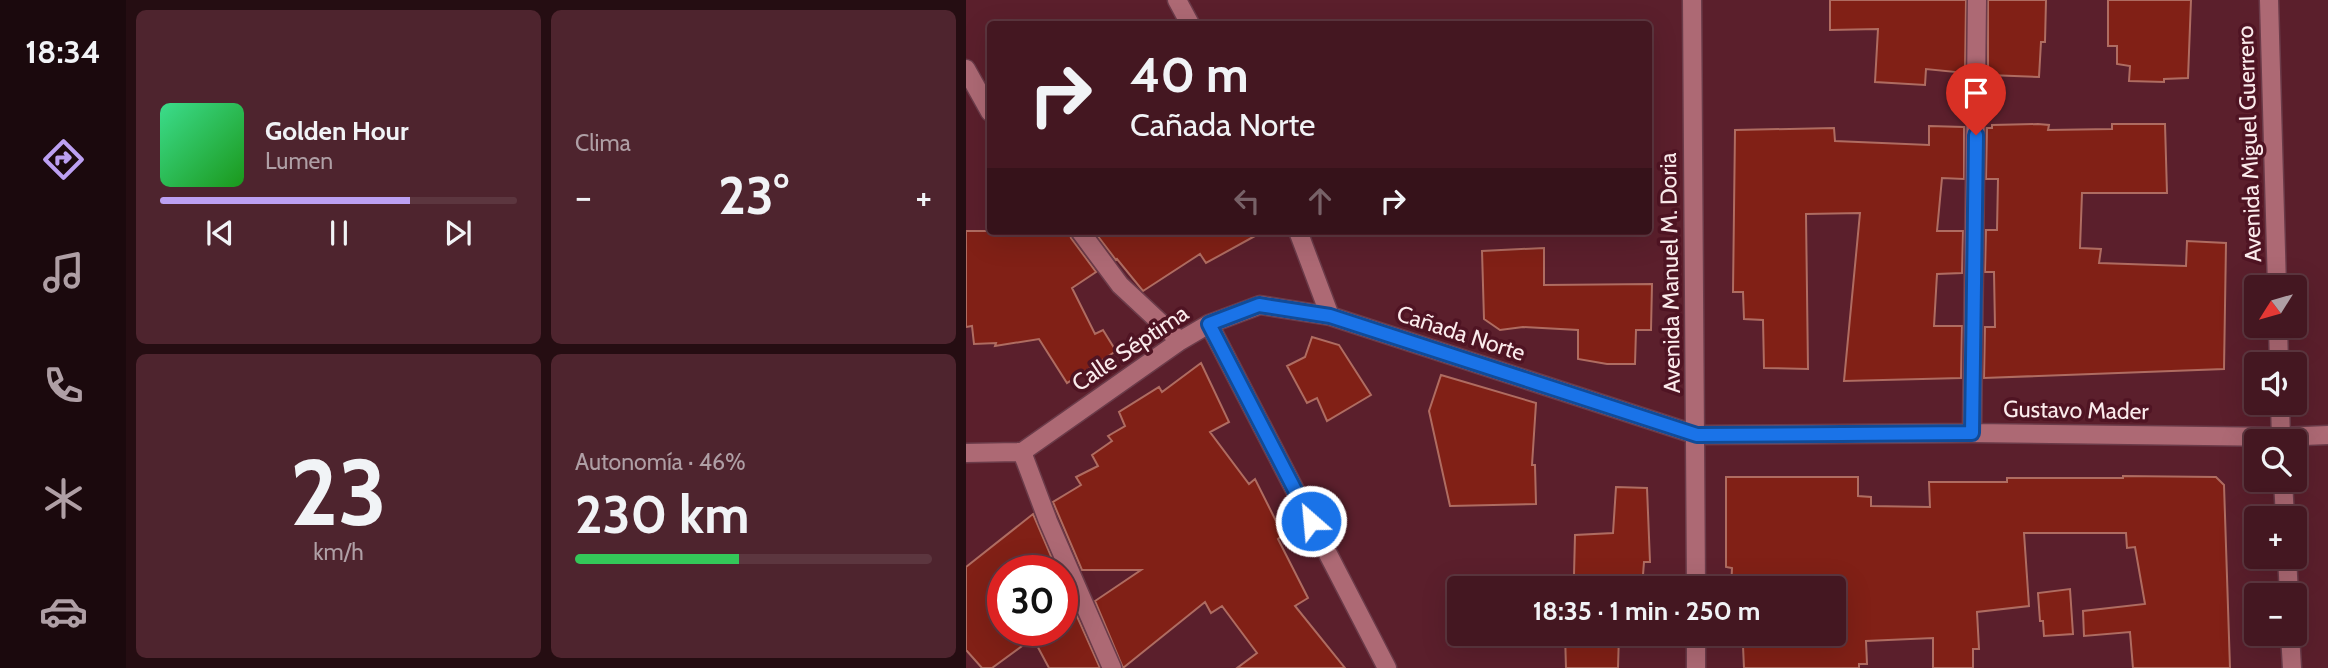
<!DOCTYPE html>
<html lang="es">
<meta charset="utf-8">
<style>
body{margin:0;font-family:Cabin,sans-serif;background:#4e242e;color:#f1f3f6;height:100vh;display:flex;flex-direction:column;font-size:26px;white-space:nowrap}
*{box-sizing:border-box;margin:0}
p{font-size:23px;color:#af9fa5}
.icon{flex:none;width:38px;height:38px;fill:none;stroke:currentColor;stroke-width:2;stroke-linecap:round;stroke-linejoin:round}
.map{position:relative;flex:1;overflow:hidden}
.details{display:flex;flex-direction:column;gap:10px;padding:10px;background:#250d12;width:840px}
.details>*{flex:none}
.guide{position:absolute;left:21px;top:21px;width:665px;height:214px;border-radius:7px;box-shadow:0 7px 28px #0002,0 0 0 2px #5c363f;background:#441721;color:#f1f3f6;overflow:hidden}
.needle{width:46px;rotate:233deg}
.fabs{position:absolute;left:1278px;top:275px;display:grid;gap:14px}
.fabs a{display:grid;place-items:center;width:63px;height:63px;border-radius:7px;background:#441721;box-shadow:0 7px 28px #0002,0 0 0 2px #5c363f;font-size:35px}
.speed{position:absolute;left:21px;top:555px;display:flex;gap:14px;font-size:35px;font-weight:700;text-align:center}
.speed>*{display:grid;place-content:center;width:91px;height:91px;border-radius:50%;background:#441721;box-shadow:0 7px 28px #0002,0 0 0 2px #5c363f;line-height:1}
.speed .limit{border:10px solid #d22;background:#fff;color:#111}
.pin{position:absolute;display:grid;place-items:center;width:60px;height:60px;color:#fff;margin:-72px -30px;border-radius:50% 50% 50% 0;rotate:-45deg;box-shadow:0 0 7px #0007}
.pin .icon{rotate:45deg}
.me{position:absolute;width:77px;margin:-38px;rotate:333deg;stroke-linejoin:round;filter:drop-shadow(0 0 5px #0008)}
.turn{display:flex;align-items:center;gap:24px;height:147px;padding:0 28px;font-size:32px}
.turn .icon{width:91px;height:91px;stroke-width:2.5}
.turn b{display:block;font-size:49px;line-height:60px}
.lanes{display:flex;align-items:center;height:66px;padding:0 28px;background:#0003;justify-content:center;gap:35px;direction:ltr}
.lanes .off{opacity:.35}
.big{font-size:52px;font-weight:800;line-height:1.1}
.details .tile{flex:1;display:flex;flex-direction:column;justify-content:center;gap:10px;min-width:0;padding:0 24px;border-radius:10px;background:#4e242e}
.details .dial{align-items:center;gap:0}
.dial b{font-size:91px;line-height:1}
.song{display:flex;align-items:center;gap:21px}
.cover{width:84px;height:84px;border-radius:10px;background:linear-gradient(135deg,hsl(150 70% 55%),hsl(120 70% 35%))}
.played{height:7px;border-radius:4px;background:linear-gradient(90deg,#bca0f2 70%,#5c363f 70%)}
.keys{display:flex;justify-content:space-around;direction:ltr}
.heat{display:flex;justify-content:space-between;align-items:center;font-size:38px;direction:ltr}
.charge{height:10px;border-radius:5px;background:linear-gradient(90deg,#34c759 46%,#5c363f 0)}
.details .tiles{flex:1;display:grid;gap:10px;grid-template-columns:repeat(2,1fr)}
.trip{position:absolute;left:481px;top:576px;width:399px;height:70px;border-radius:7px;background:#441721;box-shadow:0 7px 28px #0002,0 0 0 2px #5c363f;font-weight:800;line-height:70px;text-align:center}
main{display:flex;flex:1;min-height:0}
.tab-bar{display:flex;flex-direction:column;width:126px;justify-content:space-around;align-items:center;background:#1b090d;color:#af9fa5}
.tab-bar .icon{width:49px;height:49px}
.tab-bar .active{color:#bca0f2}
.tab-bar b{font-size:32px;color:#f1f3f6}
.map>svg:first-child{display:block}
</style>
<main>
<nav class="tab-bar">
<b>18:34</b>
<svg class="icon active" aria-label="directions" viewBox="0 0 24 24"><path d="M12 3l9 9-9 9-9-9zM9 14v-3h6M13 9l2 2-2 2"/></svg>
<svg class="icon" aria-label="music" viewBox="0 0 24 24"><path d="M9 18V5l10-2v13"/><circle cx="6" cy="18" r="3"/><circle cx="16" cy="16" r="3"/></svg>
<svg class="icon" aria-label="phone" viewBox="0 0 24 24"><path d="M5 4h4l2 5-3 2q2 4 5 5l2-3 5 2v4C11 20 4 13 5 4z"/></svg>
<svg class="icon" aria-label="climate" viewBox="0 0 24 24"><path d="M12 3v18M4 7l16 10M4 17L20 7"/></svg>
<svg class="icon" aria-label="car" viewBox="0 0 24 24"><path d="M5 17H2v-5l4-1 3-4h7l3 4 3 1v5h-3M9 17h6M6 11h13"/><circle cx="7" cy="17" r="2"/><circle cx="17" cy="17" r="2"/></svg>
</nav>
<section class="details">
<div class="tiles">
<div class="tile">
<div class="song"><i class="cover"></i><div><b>Golden Hour</b><p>Lumen</p></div></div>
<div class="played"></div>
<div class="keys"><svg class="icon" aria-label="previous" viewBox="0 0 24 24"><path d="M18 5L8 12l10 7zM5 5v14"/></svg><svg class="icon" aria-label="pause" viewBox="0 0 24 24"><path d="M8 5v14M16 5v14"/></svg><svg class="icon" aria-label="next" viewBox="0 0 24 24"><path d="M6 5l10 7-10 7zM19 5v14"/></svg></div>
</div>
<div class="tile"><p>Clima</p>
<div class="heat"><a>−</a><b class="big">23°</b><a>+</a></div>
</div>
<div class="tile dial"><b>23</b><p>km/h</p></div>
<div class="tile"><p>Autonomía · 46%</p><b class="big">230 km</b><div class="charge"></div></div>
</div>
</section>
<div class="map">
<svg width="1362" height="668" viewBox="0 0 1362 668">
<rect width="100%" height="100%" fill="#5b1f2c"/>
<path fill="#812016" stroke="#af6c61" stroke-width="2" d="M864,0H1000L999,73L960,69L959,85L909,82L912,29L864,30Z
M1022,0H1080L1079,42H1075L1073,77L1022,75Z
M1142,0H1225L1222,78L1198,79V82L1163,81L1164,66L1151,64V46H1142Z
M1146,124H1199L1201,193H1116L1114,248L1135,249L1133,263L1220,266L1221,241L1260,243L1258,369L1018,378L1019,327H1029L1028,272H1019L1020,230H1031L1032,179H1020L1021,128H1026V125L1072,124L1083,125L1082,130L1146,129Z
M963,126L998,127V179L976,178L971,231H997L996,273L971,274L968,326H996L995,378L878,381L894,213L840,214L842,369L798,368L797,320L778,319L777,292H767L769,130L868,128L869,141L963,145Z
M0,231H103L105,238L130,272L106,288L129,334L137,330L150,351L101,383L73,339L29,346L30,343L8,344L6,326L0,327Z
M128,231H298L240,263L234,254L177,291L151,259L150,260Z
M578,248V285L686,284L685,330H670L669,364H641L612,359V330L557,327L534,330L518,319L516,251Z
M346,337L373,345L405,395L361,421L351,398L341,403L321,366L339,357Z
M235,363L263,422L244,432L283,484L289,479L317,535L312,539L342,598L329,606L379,668H271L291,653L256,606L245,613L239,602L157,668L129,601L175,570H116L87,502L115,485L110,477L132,466L126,455L146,441L142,436L159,426L153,412L193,387L196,392Z
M475,375L570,403L566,465H569L570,504L484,506L463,411Z
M1157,476L1250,477L1258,485L1264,668H1167L1164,632L1118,636L1117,611L1179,604L1169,547L1161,548L1160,533H1058L1063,606L1011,612L1013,649H1007V668H967V638L900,641L901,664H893V668H778L777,646H770V634H868V588H765L766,568L760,567V477H892V496L905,497V506L964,507L963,482H1041V478H1157Z
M650,487L681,488L684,562H678L677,575H671V588H597L596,575H608L609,535L647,533Z
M67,514L91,570H37V630H96V623L110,614L134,668H83L67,638L26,668H16L0,650V567Z
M1104,589L1107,634L1078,636L1077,621H1074L1072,593Z
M599,634H653L652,668H600Z"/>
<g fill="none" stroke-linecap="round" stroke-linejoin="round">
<defs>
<path id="minor" d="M211,0L224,24
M726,0L730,588
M1303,0L1311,287
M0,69L24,112
M114,231L154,285L214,341
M332,231L364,316
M243,324L421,668
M1312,326L1313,364
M1314,402L1315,441
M1006,433L1011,0
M56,452L214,341L243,324L294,305L364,316L731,435L1006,433L1315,437L1362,435
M56,452L82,521L146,668
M0,453L56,452
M1317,480L1319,518
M1321,556L1323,595
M1324,634L1326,668
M730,668V634"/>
</defs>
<use href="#minor" stroke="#6b3b49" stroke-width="21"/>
<use href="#minor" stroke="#ad6974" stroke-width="18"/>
</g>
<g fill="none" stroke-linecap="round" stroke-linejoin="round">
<defs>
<path id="route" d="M345,521L243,324L293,305L364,316L731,435L1006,433L1010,135"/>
</defs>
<use href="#route" stroke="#114b97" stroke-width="18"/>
<use href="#route" stroke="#1a73e8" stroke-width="12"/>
</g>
<g text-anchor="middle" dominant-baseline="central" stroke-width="7" stroke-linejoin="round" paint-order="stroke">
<g font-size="23" fill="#fbebec" stroke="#4f1423">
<text transform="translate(1283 144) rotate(-92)">Avenida Miguel Guerrero</text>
<text transform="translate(704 273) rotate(-91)">Avenida Manuel M. Doria</text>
<text transform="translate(495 333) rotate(18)">Cañada Norte</text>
<text transform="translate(164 348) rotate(-34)">Calle Séptima</text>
<text transform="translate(1110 410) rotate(1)">Gustavo Mader</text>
</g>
</g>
</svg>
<div class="fabs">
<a><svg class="needle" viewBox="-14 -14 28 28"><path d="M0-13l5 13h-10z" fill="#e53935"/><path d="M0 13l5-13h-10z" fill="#af9fa5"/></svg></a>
<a><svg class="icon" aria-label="sound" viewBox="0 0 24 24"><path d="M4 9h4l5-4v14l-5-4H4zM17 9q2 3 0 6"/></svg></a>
<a><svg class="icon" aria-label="search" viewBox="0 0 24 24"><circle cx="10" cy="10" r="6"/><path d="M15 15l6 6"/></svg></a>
<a>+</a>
<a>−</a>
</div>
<div class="speed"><div class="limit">30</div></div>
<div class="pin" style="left:1010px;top:135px;background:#d93025"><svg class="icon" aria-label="arrive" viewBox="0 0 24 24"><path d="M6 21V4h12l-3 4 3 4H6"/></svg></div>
<svg class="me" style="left:345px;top:521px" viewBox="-20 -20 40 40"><circle r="17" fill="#1a73e8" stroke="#fff" stroke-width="3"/><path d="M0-11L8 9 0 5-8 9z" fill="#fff"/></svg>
<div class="trip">18:35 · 1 min · 250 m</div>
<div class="guide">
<div class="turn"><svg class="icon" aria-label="right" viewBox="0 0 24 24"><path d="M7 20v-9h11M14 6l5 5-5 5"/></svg><div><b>40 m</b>Cañada Norte</div></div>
<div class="lanes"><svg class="icon off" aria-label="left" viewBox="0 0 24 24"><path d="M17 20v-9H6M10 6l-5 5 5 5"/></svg><svg class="icon off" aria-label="ahead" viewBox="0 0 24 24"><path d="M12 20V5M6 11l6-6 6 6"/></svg><svg class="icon" aria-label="right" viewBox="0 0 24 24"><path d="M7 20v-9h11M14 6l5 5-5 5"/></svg></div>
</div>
</div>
</main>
